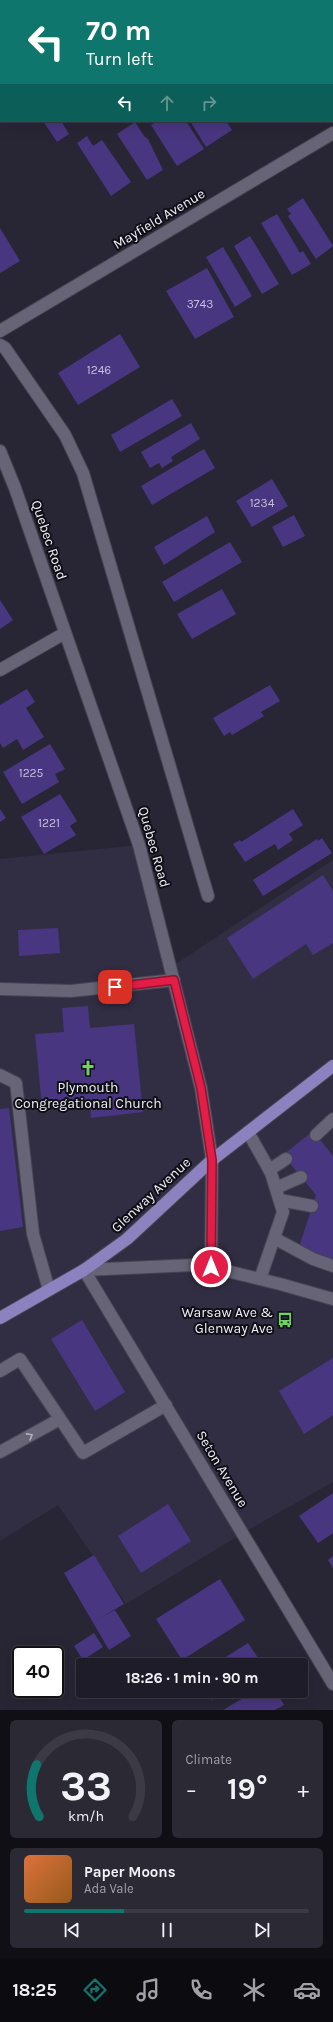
<!DOCTYPE html>
<meta charset="utf-8">
<style>
body{margin:0;font-family:Karla,sans-serif;background:#2b2934;color:#f1f3f6;height:100vh;display:flex;flex-direction:column;font-size:15px;white-space:nowrap}
*{box-sizing:border-box;margin:0}
p{font-size:13px;color:#a1a1a8}
.icon{flex:none;width:22px;height:22px;fill:none;stroke:currentColor;stroke-width:2;stroke-linecap:round;stroke-linejoin:round}
.map{position:relative;height:1710px;overflow:hidden}
.side{display:flex;flex-direction:column;gap:10px;padding:10px;background:#100f16;flex:1}
.side>*{flex:none}
.banner{position:absolute;left:0px;top:0px;width:333px;height:122px;box-shadow:0 4px 16px #0002,0 0 0 1px #3c3a45;background:#0f766e;color:#fff;overflow:hidden}
.speed{position:absolute;left:12px;top:1646px;display:flex;gap:8px;font-size:20px;font-weight:700;text-align:center}
.speed>*{display:grid;place-content:center;width:52px;height:52px;border-radius:50%;background:#1e1c28;box-shadow:0 4px 16px #0002,0 0 0 1px #3c3a45;line-height:1}
.speed .limit{border:2px solid #111;border-radius:6px;background:#fff;color:#111}
.pin{position:absolute;display:grid;place-items:center;width:34px;height:34px;color:#fff;margin:-17px;border-radius:8px;box-shadow:0 2px 6px #0006}
.me{position:absolute;width:44px;margin:-22px;rotate:0deg;stroke-linejoin:round;filter:drop-shadow(0 0 3px #0008)}
.turn{display:flex;align-items:center;gap:14px;height:84px;padding:0 20px;font-size:18px}
.turn .icon{width:52px;height:52px;stroke-width:2.5}
.turn b{display:block;font-size:28px;line-height:34px}
.lanes{display:flex;align-items:center;height:38px;padding:0 20px;background:#0003;justify-content:center;gap:20px;direction:ltr}
.lanes .off{opacity:.35}
.big{font-size:30px;font-weight:700;line-height:1.1}
.side .card{flex:1;display:flex;flex-direction:column;justify-content:center;gap:6px;min-width:0;padding:0 14px;border-radius:6px;background:#2b2934}
.side .dial{align-items:center;gap:0}
.dial svg{height:104px;overflow:visible;fill:none;stroke:#3c3a45;stroke-width:7;stroke-linecap:round;text-anchor:middle}
.dial text{fill:#f1f3f6;stroke:none}
.song{display:flex;align-items:center;gap:12px}
.cover{width:48px;height:48px;border-radius:6px;background:linear-gradient(135deg,hsl(20 70% 55%),hsl(30 70% 35%))}
.played{height:4px;border-radius:2px;background:linear-gradient(90deg,#0f766e 35%,#3c3a45 35%)}
.keys{display:flex;justify-content:space-around;direction:ltr}
.heat{display:flex;justify-content:space-between;align-items:center;font-size:22px;direction:ltr}
.side .tiles{flex:1;display:grid;gap:10px;grid-template-columns:1fr 1fr}
.card:last-child{grid-column:span 2}
.trip{position:absolute;left:76px;top:1658px;width:232px;height:40px;border-radius:4px;background:#1e1c28;box-shadow:0 4px 16px #0002,0 0 0 1px #3c3a45;font-weight:700;line-height:40px;text-align:center}
.dock{display:flex;height:64px;justify-content:space-around;align-items:center;background:#0c0b10;color:#a1a1a8}
.dock .icon{width:28px;height:28px}
.dock .selected{color:#0f766e}
.dock b{font-size:18px;color:#f1f3f6}
.map>svg:first-child{display:block}
</style>
<div class="map">
<svg width="333" height="1710" viewBox="0 0 333 1710">
<rect width="100%" height="100%" fill="#282535"/>
<path fill="#312e43" d="M139,845L171,967L333,860V1482L243,1533L126,1604L58,1505L0,1541V859Z"/>
<path fill="#493681" d="M43,121H61L69,134L57,142Z
M158,121H186L204,149L177,166L151,125Z
M190,121H226L232,130L206,147Z
M135,122L144,136L148,139L163,170L147,180L117,134Z
M87,136L93,146L102,140L131,182L111,196L77,143Z
M303,198L333,246L316,259L288,216L291,214L287,209Z
M277,214L300,253L303,251L311,264L292,275L261,223Z
M0,228L20,261L0,273Z
M250,236L279,284L262,294L234,246Z
M223,247L252,296L235,307L206,257Z
M207,268L234,317L195,339L166,291Z
M120,334L140,367L78,405L58,373Z
M172,399L182,416L120,452L111,435Z
M191,423L200,439L171,457L173,461L162,468L159,463L150,468L141,452Z
M204,449L215,468L152,505L141,486Z
M272,479L288,506L252,527L236,501Z
M294,515L305,536L283,547L272,527Z
M207,516L215,532L164,565L154,547Z
M230,542L242,562L174,602L162,582Z
M222,589L236,614L192,639L177,614Z
M0,600L13,620L0,629Z
M270,685L280,701L261,712L264,716L232,735L230,732L224,736L213,718Z
M27,689L35,702L26,708L44,737L23,750L17,739L3,748L0,743V705Z
M50,744L65,769L55,774L59,782L22,804L3,772Z
M60,794L77,821L70,826L76,835L44,854L21,817Z
M0,809L6,818L0,822Z
M293,809L303,825L289,834L293,840L278,850L275,844L245,862L233,844L240,840L241,842Z
M322,838L332,853L263,896L253,880L317,839L318,841Z
M323,875L333,891V943L313,955L306,944L253,979L227,938Z
M58,928L60,953L19,956L18,930Z
M88,1006L90,1028L134,1024L143,1112L91,1118L90,1102L42,1107L35,1034L64,1032L62,1008Z
M9,1108L23,1227L0,1231V1109Z
M313,1131L333,1156V1259L299,1247L316,1195L283,1155Z
M82,1320L125,1392L95,1411L51,1339Z
M333,1358V1415L304,1434L279,1391Z
M333,1493V1533L318,1543L299,1516Z
M168,1504L191,1541L141,1573L118,1536Z
M94,1555L124,1604L100,1618L115,1610L131,1636L109,1650L64,1573Z
M333,1556V1568L328,1560Z
M220,1579L245,1620L182,1660L156,1619Z
M94,1633L103,1647L83,1660L74,1646Z
M248,1643L263,1665H213Z
M206,1691H227L212,1700Z
M255,1691H276L284,1705L275,1710H223Z"/>
<g fill="none" stroke-linecap="round" stroke-linejoin="round">
<defs>
<path id="service" d="M0,989L71,991L174,980
M0,1075L16,1083L33,1234L49,1290
M248,1132L271,1173L283,1212L260,1279
M316,1135L333,1119
M269,1170L286,1159
M276,1188L301,1177
M280,1200L312,1206
M274,1238L313,1259L333,1266
M0,1371L20,1359L83,1453L166,1405
M0,1452L60,1419"/>
<path id="minor" d="M0,331L333,133
M0,345L5,348L65,435L83,473L208,896
M0,670L65,633
M84,1270L333,1684"/>
<path id="tertiary" d="M0,451L15,488L139,845L201,1088L212,1160L211,1267"/>
<path id="secondary" d="M84,1270L193,1265L211,1267L280,1284L333,1299"/>
<path id="primary" d="M0,1318L84,1270L127,1239L212,1160L333,1066"/>
</defs>
<use href="#service" stroke="#464451" stroke-width="14"/>
<use href="#minor" stroke="#464451" stroke-width="14"/>
<use href="#tertiary" stroke="#464451" stroke-width="14"/>
<use href="#secondary" stroke="#464451" stroke-width="14"/>
<use href="#primary" stroke="#464451" stroke-width="14"/>
<use href="#service" stroke="#666476" stroke-width="12"/>
<use href="#minor" stroke="#666476" stroke-width="12"/>
<use href="#tertiary" stroke="#666476" stroke-width="12"/>
<use href="#secondary" stroke="#666476" stroke-width="12"/>
<use href="#primary" stroke="#8d82c0" stroke-width="12"/>
</g>
<defs><path id="oneway-chevron" d="M-2-3.5L2.5 0L-2 3.5" fill="none" stroke-width="1.6" stroke-linecap="round" stroke-linejoin="round"/></defs>
<use stroke="#b1b0be" href="#oneway-chevron" transform="translate(30 1436) rotate(-29)"/>
<g fill="none" stroke-linecap="round" stroke-linejoin="round">
<defs>
<path id="route" d="M115,987L174,980L201,1088L212,1160L211,1267"/>
</defs>
<use href="#route" stroke="#92132f" stroke-width="10"/>
<use href="#route" stroke="#e11d48" stroke-width="7"/>
</g>
<defs>
<symbol id="church-bare" viewBox="-9 -9 18 18"><path d="M-1.2-6h2.4v3.5h3.3v2.4h-3.3V6h-2.4V-.1h-3.3v-2.4h3.3Z" fill="#6ed361" stroke="#100f16" stroke-width="2.5" paint-order="stroke"/></symbol>
<symbol id="bus-bare" viewBox="-9 -9 18 18"><path d="M-5-6H5V4H4V6H2V4H-2V6H-4V4H-5ZM-3.5-4V0h7V-4ZM-3.5 1.2v1.5H-2V1.2ZM2 1.2v1.5H3.5V1.2Z" fill="#6ed361" stroke="#100f16" stroke-width="2.5" paint-order="stroke"/></symbol>
</defs>
<g fill-rule="evenodd">
<use href="#church-bare" x="77" y="1057" width="22" height="22"/>
<use href="#bus-bare" x="274" y="1309" width="22" height="22"/>
</g>
<g text-anchor="middle" dominant-baseline="central" stroke-width="4" stroke-linejoin="round" paint-order="stroke">
<g font-size="12" fill="#c6c0db">
<text x="200" y="304">3743</text>
<text x="99" y="370">1246</text>
<text x="262" y="503">1234</text>
<text x="31" y="773">1225</text>
<text x="49" y="823">1221</text>
</g>
<g font-size="14" fill="#efeef9" stroke="#100f16">
<text transform="translate(159 219) rotate(-31)">Mayfield Avenue</text>
<text transform="translate(49 540) rotate(71)">Quebec Road</text>
<text transform="translate(154 847) rotate(74)">Quebec Road</text>
<text transform="translate(151 1195) rotate(-43)">Glenway Avenue</text>
<text transform="translate(222 1469) rotate(59)">Seton Avenue</text>
</g>
<g font-size="14" fill="#efeef9" stroke="#100f16">
<text x="88" y="1087">Plymouth<tspan x="88" dy="16">Congregational Church</tspan></text>
<text x="273" y="1312" text-anchor="end">Warsaw Ave &amp;<tspan x="273" dy="16">Glenway Ave</tspan></text>
</g>
</g>
</svg>
<div class="speed"><div class="limit">40</div></div>
<div class="pin" style="left:115px;top:987px;background:#d93025"><svg class="icon" aria-label="arrive" viewBox="0 0 24 24"><path d="M6 21V4h12l-3 4 3 4H6"/></svg></div>
<svg class="me" style="left:211px;top:1267px" viewBox="-20 -20 40 40"><circle r="17" fill="#e11d48" stroke="#fff" stroke-width="3"/><path d="M0-11L8 9 0 5-8 9z" fill="#fff"/></svg>
<div class="trip">18:26 · 1 min · 90 m</div>
<div class="banner">
<div class="turn"><svg class="icon" aria-label="left" viewBox="0 0 24 24"><path d="M17 20v-9H6M10 6l-5 5 5 5"/></svg><div><b>70 m</b>Turn left</div></div>
<div class="lanes"><svg class="icon" aria-label="left" viewBox="0 0 24 24"><path d="M17 20v-9H6M10 6l-5 5 5 5"/></svg><svg class="icon off" aria-label="ahead" viewBox="0 0 24 24"><path d="M12 20V5M6 11l6-6 6 6"/></svg><svg class="icon off" aria-label="right" viewBox="0 0 24 24"><path d="M7 20v-9h11M14 6l5 5-5 5"/></svg></div>
</div>
</div>
<section class="side">
<div class="tiles">
<div class="card dial"><svg viewBox="0 0 100 80">
<path d="M14 69A42 42 0 1 1 86 69"/>
<path d="M14 69A42 42 0 0 1 12 29" stroke="#0f766e"/>
<text x="50" y="56" font-size="32" font-weight="700">33</text>
<text x="50" y="72" font-size="11">km/h</text>
</svg></div>
<div class="card"><p>Climate</p>
<div class="heat"><a>−</a><b class="big">19°</b><a>+</a></div>
</div>
<div class="card">
<div class="song"><i class="cover"></i><div><b>Paper Moons</b><p>Ada Vale</p></div></div>
<div class="played"></div>
<div class="keys"><svg class="icon" aria-label="previous" viewBox="0 0 24 24"><path d="M18 5L8 12l10 7zM5 5v14"/></svg><svg class="icon" aria-label="pause" viewBox="0 0 24 24"><path d="M8 5v14M16 5v14"/></svg><svg class="icon" aria-label="next" viewBox="0 0 24 24"><path d="M6 5l10 7-10 7zM19 5v14"/></svg></div>
</div>
</div>
</section>
<nav class="dock">
<b>18:25</b>
<svg class="icon selected" aria-label="directions" viewBox="0 0 24 24"><path d="M12 3l9 9-9 9-9-9zM9 14v-3h6M13 9l2 2-2 2"/></svg>
<svg class="icon" aria-label="music" viewBox="0 0 24 24"><path d="M9 18V5l10-2v13"/><circle cx="6" cy="18" r="3"/><circle cx="16" cy="16" r="3"/></svg>
<svg class="icon" aria-label="phone" viewBox="0 0 24 24"><path d="M5 4h4l2 5-3 2q2 4 5 5l2-3 5 2v4C11 20 4 13 5 4z"/></svg>
<svg class="icon" aria-label="climate" viewBox="0 0 24 24"><path d="M12 3v18M4 7l16 10M4 17L20 7"/></svg>
<svg class="icon" aria-label="car" viewBox="0 0 24 24"><path d="M5 17H2v-5l4-1 3-4h7l3 4 3 1v5h-3M9 17h6M6 11h13"/><circle cx="7" cy="17" r="2"/><circle cx="17" cy="17" r="2"/></svg>
</nav>
